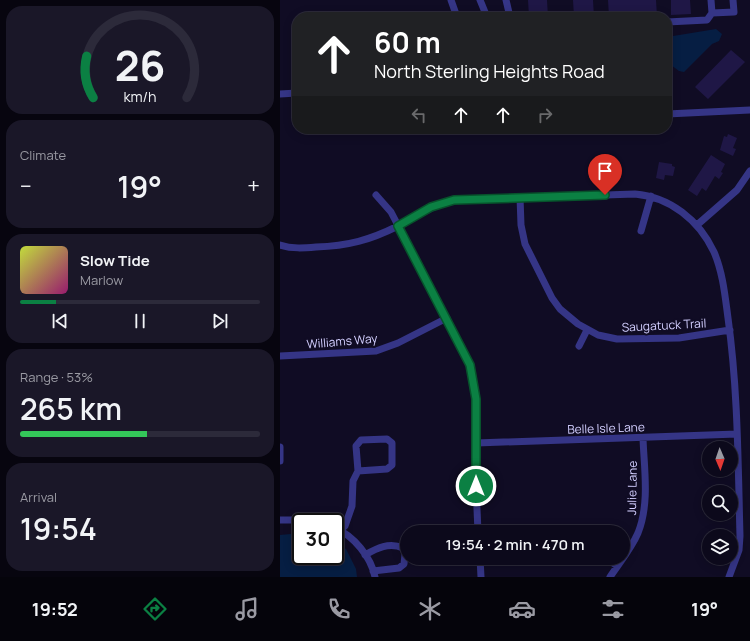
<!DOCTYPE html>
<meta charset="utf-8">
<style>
body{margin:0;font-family:Manrope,sans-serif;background:#1a1728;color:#f1f3f6;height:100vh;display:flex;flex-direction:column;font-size:15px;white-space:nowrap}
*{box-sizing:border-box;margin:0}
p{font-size:13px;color:#9a9aa3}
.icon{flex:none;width:22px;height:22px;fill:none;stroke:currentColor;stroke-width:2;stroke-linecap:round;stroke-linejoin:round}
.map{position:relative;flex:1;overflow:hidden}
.drawer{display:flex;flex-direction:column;gap:6px;padding:6px;background:#07050f;width:280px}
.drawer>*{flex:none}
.top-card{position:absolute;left:12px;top:12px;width:380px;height:122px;border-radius:16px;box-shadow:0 2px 10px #0003,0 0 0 1px #2c2a3a;background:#202124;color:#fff;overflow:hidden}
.needle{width:26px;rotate:178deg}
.controls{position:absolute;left:422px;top:441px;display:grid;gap:8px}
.controls a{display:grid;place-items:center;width:36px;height:36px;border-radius:50%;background:#0c091b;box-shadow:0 2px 10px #0003,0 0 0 1px #2c2a3a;font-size:20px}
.speed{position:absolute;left:12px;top:513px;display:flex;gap:8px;font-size:20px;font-weight:700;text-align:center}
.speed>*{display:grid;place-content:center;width:52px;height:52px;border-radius:50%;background:#0c091b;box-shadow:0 2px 10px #0003,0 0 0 1px #2c2a3a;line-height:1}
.speed .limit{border:2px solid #111;border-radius:6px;background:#fff;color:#111}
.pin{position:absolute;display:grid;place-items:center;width:34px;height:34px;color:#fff;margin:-41px -17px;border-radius:50% 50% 50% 0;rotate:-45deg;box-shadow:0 0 4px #0007}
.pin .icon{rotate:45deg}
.me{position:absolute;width:44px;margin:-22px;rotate:0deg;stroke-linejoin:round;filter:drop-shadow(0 0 3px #0008)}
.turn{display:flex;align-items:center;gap:14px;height:84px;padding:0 16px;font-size:18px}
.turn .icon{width:52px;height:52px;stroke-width:2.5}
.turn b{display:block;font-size:28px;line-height:34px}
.lanes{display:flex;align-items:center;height:38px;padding:0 16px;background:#0003;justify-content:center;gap:20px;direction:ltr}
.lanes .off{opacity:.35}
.big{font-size:30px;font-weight:600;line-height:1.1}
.drawer .widget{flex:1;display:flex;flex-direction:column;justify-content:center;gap:6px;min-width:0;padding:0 14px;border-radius:16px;background:#1a1728}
.drawer .dial{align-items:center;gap:0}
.dial svg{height:104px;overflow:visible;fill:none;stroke:#2c2a3a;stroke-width:7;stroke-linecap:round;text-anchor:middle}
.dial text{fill:#f1f3f6;stroke:none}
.song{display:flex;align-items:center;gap:12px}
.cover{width:48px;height:48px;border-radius:6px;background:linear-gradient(135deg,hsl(70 70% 55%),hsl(320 70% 35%))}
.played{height:4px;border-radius:2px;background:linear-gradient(90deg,#0b8043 15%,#2c2a3a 15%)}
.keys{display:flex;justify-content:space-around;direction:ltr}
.heat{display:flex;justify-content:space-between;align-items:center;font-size:22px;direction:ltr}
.charge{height:6px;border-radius:3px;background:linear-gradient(90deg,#34c759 53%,#2c2a3a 0)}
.trip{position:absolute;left:120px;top:525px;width:230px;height:40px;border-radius:20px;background:#0c091b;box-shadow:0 2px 10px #0003,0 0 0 1px #2c2a3a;font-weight:600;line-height:40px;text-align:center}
.tab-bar{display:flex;height:64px;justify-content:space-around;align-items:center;background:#05040b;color:#9a9aa3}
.tab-bar .icon{width:28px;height:28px}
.tab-bar .selected{color:#0b8043}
.tab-bar b{font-size:18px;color:#f1f3f6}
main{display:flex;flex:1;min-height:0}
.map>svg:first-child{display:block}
</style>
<main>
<section class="drawer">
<div class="widget dial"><svg viewBox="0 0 100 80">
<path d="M14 69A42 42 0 1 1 86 69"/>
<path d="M14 69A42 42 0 0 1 9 37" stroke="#0b8043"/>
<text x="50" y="56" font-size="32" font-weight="700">26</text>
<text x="50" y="72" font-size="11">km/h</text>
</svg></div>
<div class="widget"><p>Climate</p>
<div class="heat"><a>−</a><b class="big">19°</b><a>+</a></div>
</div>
<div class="widget">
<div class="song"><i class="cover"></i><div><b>Slow Tide</b><p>Marlow</p></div></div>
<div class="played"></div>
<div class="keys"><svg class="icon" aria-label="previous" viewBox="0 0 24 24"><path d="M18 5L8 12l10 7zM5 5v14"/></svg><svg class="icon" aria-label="pause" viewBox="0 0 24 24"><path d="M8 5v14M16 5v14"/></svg><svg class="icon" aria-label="next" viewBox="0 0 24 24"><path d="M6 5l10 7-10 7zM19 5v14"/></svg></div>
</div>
<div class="widget"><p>Range · 53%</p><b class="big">265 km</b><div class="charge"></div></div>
<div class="widget"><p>Arrival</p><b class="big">19:54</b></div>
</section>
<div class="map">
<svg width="470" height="577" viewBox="0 0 470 577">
<rect width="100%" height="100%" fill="#100c24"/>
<path fill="#061e43" d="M436,29L442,34L439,41L432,44L404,72L399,71L387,62V37Z
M21,533V556H55V543L66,549L76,569L77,577H0V535Z"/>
<path fill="#1f1746" d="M248,0H267L268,17H249Z
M293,0H313L314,17H294Z
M328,0H376L377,16L329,17Z
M391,0H410L411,14L391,15Z
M451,50L465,62L428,99L415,87Z
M448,134L457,138L453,148L456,149L453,156L440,150L444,136L447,137Z
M431,155L445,164L441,172L443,173L439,179L435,176L426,191L422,188L417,196L408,190Z
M379,162L392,164V166L395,167L393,176L385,175L384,180L376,178Z"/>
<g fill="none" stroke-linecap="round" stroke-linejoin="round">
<path stroke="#353586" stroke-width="7" d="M171,0L177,17
M200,0L207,17
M226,0L230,17
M431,0L432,13L454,12L453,0
M387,22L427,20L432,13
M0,94L17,93
M387,114L470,110
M96,195L111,212L186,356L192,375L196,399V486L198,532
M240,197L241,225L245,244L272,298L280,309L298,324L318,335L337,339L399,338L450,330
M417,225L457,190L470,171
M361,231L371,196
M0,245C12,249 24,248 36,247C68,246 90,240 118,226C137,216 153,205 174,200L355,194C390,197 419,220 434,252C443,273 445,296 448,318C458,390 458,463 460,536L459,550L449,577
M299,346L307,330
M0,356L96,351L118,343L167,318
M196,443L457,434
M0,447V461
M0,520H31L38,522
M55,528C74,536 91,557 95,577
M60,530L65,526L72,506L73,481L78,471L76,446L81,440L107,439L112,443V465L107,469L78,471
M299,532H304
M85,555C97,548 109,542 123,548L125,554L124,564L119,568L93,571
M200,558L201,577
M326,558L337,566
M330,577C340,562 351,549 358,533C370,503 364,468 363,438"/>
</g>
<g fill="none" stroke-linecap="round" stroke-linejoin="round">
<defs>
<path id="route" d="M196,486V399L190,365L118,226L151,207L174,200L325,195"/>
</defs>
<use href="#route" stroke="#07532c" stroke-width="10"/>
<use href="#route" stroke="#0b8043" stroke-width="7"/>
</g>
<g text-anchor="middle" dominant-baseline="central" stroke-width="4" stroke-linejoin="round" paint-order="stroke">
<g font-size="12" fill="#d3cfff" stroke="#100c24">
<text transform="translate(384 325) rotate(-3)">Saugatuck Trail</text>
<text transform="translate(62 341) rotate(-5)">Williams Way</text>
<text transform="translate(326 428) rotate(-2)">Belle Isle Lane</text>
<text transform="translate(352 488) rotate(-89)">Julie Lane</text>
</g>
</g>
</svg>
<div class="controls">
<a><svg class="needle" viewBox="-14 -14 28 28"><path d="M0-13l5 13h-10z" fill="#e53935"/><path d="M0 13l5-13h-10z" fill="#9a9aa3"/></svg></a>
<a><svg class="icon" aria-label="search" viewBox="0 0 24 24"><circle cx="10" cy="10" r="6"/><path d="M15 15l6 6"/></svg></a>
<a><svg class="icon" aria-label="layers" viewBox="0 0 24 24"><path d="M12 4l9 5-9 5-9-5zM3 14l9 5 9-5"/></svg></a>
</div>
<div class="speed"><div class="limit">30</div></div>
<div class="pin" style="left:325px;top:195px;background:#d93025"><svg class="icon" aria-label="arrive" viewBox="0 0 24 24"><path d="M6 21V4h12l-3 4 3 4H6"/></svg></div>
<svg class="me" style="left:196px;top:486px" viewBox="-20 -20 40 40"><circle r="17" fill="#0b8043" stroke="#fff" stroke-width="3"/><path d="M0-11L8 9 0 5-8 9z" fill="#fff"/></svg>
<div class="trip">19:54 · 2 min · 470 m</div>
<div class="top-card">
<div class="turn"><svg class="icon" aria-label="ahead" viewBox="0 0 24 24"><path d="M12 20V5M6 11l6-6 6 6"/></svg><div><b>60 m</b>North Sterling Heights Road</div></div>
<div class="lanes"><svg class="icon off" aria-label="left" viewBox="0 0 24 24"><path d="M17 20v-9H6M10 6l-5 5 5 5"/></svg><svg class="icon" aria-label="ahead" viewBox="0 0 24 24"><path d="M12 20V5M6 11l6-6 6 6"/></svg><svg class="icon" aria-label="ahead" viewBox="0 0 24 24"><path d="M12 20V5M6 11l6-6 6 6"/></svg><svg class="icon off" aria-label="right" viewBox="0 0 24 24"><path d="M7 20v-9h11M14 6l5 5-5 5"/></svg></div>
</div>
</div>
</main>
<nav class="tab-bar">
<b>19:52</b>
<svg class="icon selected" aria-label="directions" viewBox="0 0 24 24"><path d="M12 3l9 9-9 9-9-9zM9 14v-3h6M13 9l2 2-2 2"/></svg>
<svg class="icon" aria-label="music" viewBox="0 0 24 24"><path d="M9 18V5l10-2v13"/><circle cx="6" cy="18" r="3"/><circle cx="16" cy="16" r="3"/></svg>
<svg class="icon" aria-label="phone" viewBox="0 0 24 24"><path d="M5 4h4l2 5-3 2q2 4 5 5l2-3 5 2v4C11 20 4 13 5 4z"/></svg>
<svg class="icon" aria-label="climate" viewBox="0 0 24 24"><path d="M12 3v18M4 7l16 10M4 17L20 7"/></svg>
<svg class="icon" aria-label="car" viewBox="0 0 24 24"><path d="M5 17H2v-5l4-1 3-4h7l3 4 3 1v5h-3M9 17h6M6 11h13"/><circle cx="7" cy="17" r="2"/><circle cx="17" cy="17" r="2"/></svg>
<svg class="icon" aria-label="filters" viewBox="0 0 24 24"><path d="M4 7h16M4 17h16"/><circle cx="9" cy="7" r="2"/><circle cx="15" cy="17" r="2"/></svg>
<b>19°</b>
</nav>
